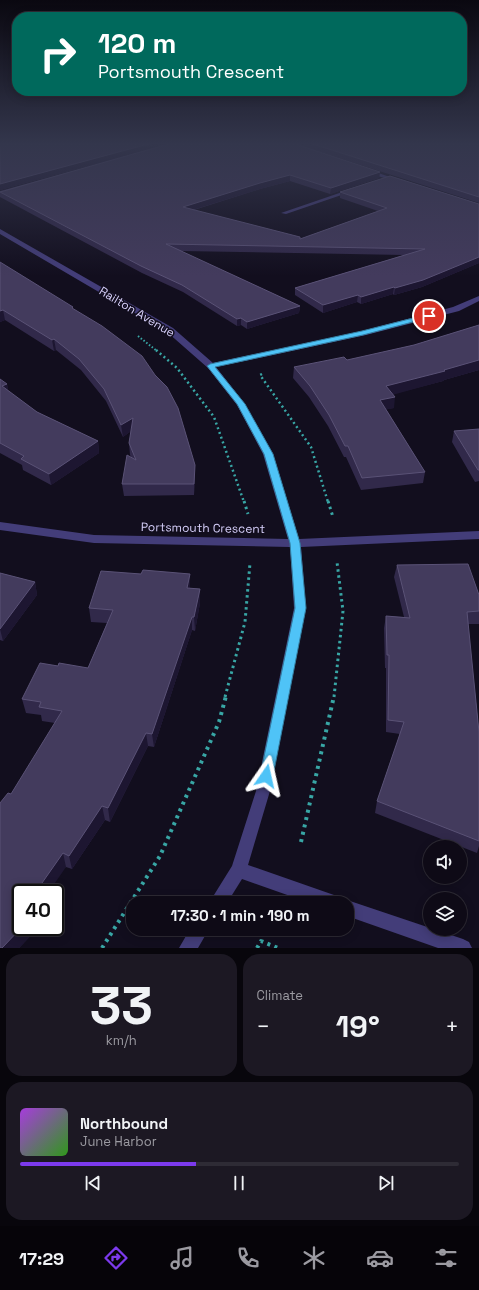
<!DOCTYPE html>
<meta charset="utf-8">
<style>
body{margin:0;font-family:"Space Grotesk",sans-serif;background:#1c1823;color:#f1f3f6;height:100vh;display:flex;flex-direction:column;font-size:15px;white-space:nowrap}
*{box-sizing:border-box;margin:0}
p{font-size:13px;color:#9b9aa1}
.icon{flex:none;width:22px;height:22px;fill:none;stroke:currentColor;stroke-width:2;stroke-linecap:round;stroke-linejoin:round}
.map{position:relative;height:948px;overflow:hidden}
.drawer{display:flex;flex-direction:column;gap:6px;padding:6px;background:#08060c;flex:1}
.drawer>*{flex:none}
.banner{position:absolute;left:12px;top:12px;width:455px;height:84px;border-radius:16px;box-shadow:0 2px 10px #0003,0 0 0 1px #2e2b35;background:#00695c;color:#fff;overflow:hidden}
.buttons{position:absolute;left:423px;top:840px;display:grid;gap:8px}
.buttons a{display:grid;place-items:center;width:44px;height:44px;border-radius:50%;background:#0e0a16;box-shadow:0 2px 10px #0003,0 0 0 1px #2e2b35;font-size:20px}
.speed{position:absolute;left:12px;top:884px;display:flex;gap:8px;font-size:20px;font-weight:700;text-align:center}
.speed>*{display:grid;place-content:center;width:52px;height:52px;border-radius:50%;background:#0e0a16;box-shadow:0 2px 10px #0003,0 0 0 1px #2e2b35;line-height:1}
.speed .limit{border:2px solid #111;border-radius:6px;background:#fff;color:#111}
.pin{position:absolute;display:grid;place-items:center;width:34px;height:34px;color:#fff;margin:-17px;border:2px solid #fff;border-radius:50%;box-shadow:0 1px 4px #0007}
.me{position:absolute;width:44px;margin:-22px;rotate:11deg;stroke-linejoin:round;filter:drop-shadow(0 0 3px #0008)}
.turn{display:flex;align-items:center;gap:14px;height:84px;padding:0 20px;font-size:18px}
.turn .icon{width:52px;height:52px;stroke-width:2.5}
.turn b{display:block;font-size:28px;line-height:34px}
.big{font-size:30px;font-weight:600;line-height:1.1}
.drawer .card{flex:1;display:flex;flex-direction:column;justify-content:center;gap:6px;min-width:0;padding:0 14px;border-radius:16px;background:#1c1823}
.drawer .dial{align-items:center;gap:0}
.dial b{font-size:52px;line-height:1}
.song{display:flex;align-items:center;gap:12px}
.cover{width:48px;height:48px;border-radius:6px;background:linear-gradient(135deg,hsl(280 70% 55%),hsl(110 70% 35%))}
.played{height:4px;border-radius:2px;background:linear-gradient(90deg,#7c3aed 40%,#2e2b35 40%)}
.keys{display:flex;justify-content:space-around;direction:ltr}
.heat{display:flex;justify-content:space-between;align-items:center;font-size:22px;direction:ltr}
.drawer .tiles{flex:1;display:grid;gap:6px;grid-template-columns:1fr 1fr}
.card:last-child{grid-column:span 2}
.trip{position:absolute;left:126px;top:896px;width:228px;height:40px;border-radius:16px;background:#0e0a16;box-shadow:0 2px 10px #0003,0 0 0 1px #2e2b35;font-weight:600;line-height:40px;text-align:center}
.tabs{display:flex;height:64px;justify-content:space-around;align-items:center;background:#060409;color:#9b9aa1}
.tabs .icon{width:28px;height:28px}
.tabs .selected{color:#7c3aed}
.tabs b{font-size:18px;color:#f1f3f6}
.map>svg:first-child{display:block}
</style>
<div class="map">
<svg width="479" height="948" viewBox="0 0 479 948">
<rect width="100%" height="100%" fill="#120e1e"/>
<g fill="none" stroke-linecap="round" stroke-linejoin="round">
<path stroke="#38a6a5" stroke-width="2" stroke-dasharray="1.5 2" stroke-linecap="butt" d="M138,336L157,351"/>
<path stroke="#38a6a5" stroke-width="2.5" stroke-dasharray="2 3" stroke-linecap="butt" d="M156,350L177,368L214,417L244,502
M262,374L260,375L311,447L328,502"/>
<path stroke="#38a6a5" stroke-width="3" stroke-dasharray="2.5 3.5" stroke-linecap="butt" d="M244,501L248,514
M328,501L333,517
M225,697L245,622L250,563
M334,697L343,611L337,562"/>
<path stroke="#38a6a5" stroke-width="4" stroke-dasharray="3 4.5" stroke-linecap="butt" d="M301,842L334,696
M102,948L160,856L219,722L226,696
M257,948L261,941L278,948"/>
<path fill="#433d79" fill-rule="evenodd" d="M366,170H370L401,181L396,182L366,172Z
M351,189L356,190L286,214L281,213Z
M0,229L173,328L213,363L362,331L453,307L479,296V301L459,311L366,335L216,367L245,404L273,454L299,539L479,531V539L301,547L306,608L270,791L248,865L334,895L340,897L342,902L347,900L463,939L469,942L472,948H438L347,916V903H310L242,879L227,903H209L232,866L256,791L294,608L290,547L94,543L0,530V522L94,535L288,539L263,454L237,405L208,368L167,332L0,234Z
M190,929H209L198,948H179Z"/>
</g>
<path fill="#31294a" d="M0,143H292L380,172L379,178L330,194L290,181L260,189L194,210L300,237V239L378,211L340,198V192L390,176L479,204V263L422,287L394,295L393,294L361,304L357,302L323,313L295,295V288L404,255L181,251L300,306L299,313L247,329L241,325L237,326L183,292L142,273L0,197V191L158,147L0,190Z
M292,143H479V203Z
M0,262L73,309L195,465V477L194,495L124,496L122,484L131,457L130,455L129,443L131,431L123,437L106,401L81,370L56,350L54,351L5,320L0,322Z
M479,325V370L444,380L443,381L393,394L394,408L386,409L425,472L423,483L361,490L346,457H344L328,426L309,397L293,378L294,367L347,360L414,345Z
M0,379L7,384L8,391L37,412L98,441L99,453L51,485L23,470L22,465L0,453Z
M479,429V481L475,482L452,442L454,431Z
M397,565L479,595V624H468L479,732V846L477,853L375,813L377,801L400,734L386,732V668H385L384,628L386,616L404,617L394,577Z
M0,573L35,582L37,595L3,641L0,640Z
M190,587V588L200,589V603L195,631L192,630L154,747L148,746L110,822L105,820L72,869L66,867L21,893L37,929L19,948H0L55,723L42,721L41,715L26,713L22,699L58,666L88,668L107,623L91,622L89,608Z"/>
<path fill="#1d1631" d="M152,143H172L0,190V184Z
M380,172L379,178L330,194L331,188Z
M290,175V181L260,189L183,213V207L260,183Z
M479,257V263L422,287L394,295L395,288Z
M394,287L393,294L361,304V297Z
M358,295L357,302L323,313V305Z
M300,306L299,313L247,329V322Z
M3,310L5,320L0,322V311Z
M241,318V325L237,326V319Z
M54,339L56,350L54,351L52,340Z
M479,360V370L444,380L443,381L385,397L386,386Z
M7,384L9,395L2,386Z
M395,397L394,408L379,411L380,400Z
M133,418L134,429L123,437L121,425Z
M98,441L99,453L51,485L49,474Z
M195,465V477L194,495V484Z
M190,574V587L187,602V588Z
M35,582L37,595L3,641L0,629Z
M200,589V603L195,631L194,617Z
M192,617V630L154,747L152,734Z
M146,733L148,746L110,822L108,808Z
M102,806L105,820L72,869L69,856Z
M63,853L66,867L48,893H35Z
M22,927H36L37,929L19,948H2Z"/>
<path fill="#433b5d" stroke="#5a5276" d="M0,143H152L0,184Z
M172,143H292L380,172L331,188L290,175L260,183L183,207L300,237V239L387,208L340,192L390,176L479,204V257L423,280L395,288L394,287L361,297L358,295L323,305L295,288L425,249L166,244L300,306L247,322L241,318L237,319L182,285L141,266L0,192Z
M310,143H479V197Z
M0,262L73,307L72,308L102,326L142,356L155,375L167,387L178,408L195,465L194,484H122L127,455L136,460L129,443L133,418L121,425L104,389L79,359L54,339L52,340L3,310L0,311Z
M479,325V360L444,370L445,371L386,386L395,397L380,400L425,472L362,478L348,446H345L329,415L310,386L294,367L344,357L347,360L414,345Z
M0,379L7,384L2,386L37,412L98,441L49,474L21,459L24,456L0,443Z
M479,429V470H478L454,431Z
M468,564L479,595V611L467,612L479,732V841L377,801L404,722L388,720L389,655H387L386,616L410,618L397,565Z
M143,570L190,574L187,588L200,589L194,617H192L152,734L146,733L108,808L102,806L69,856L63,853L35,893H21V927H22L2,948H0V803L8,793L11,794L62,711L39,707L41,702L22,699L40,663L58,666L59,663L88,668L113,610L89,608L101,571L141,574Z
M0,573L35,582L0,629Z"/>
<linearGradient id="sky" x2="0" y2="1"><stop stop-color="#0a0810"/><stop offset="0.52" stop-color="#33364c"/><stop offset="1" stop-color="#33364c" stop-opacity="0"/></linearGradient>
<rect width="479" height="276" fill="url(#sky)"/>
<path fill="#4fc3f7" stroke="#337fa1" d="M429,314L433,316L432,317L363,335L215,367L245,404L273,454L300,543L306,608L273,776L271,780L266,782L262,780L260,776L295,608L290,543L264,454L237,404L207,366L210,364L362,331Z"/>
<g text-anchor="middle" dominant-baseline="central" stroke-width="3" stroke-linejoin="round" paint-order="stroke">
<g font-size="12" fill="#d7d0fb" stroke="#120e1e">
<text transform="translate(137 312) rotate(31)">Railton Avenue</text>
<text transform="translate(203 528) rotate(1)">Portsmouth Crescent</text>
</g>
</g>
</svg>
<div class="buttons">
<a><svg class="icon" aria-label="sound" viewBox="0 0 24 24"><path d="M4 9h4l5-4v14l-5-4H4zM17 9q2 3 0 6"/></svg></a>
<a><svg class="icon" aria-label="layers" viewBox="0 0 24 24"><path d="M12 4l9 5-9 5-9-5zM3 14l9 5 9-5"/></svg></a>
</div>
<div class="speed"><div class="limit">40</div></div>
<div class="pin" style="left:429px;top:316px;background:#d93025"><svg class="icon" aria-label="arrive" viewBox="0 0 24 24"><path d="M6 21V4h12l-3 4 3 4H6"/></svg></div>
<svg class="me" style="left:266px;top:776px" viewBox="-20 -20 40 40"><path d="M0-17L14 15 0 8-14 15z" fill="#4fc3f7" stroke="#fff" stroke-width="4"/></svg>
<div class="trip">17:30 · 1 min · 190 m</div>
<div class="banner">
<div class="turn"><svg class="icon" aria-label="right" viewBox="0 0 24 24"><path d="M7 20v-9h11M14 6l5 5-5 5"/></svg><div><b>120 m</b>Portsmouth Crescent</div></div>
</div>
</div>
<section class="drawer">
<div class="tiles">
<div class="card dial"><b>33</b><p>km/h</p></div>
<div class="card"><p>Climate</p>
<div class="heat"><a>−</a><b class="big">19°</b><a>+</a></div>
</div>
<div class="card">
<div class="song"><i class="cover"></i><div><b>Northbound</b><p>June Harbor</p></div></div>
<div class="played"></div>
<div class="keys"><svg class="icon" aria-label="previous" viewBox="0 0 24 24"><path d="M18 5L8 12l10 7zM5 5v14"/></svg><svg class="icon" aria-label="pause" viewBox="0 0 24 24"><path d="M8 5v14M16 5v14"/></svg><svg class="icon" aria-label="next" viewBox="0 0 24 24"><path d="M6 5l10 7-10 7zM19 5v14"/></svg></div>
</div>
</div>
</section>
<nav class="tabs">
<b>17:29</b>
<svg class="icon selected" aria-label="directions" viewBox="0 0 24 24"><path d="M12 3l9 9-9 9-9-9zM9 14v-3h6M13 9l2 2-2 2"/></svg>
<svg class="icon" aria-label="music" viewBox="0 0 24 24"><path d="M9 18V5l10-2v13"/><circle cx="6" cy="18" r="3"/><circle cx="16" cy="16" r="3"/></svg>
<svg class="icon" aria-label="phone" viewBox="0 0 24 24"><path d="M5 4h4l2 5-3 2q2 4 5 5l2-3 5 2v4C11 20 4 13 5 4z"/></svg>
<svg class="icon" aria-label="climate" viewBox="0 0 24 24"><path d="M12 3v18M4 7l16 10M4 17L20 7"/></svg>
<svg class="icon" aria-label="car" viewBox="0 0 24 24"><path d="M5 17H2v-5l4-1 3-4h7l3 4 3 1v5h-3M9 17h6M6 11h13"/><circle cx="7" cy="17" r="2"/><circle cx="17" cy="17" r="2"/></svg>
<svg class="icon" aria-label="filters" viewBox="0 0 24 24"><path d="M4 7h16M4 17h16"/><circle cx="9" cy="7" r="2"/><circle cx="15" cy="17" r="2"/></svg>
</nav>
